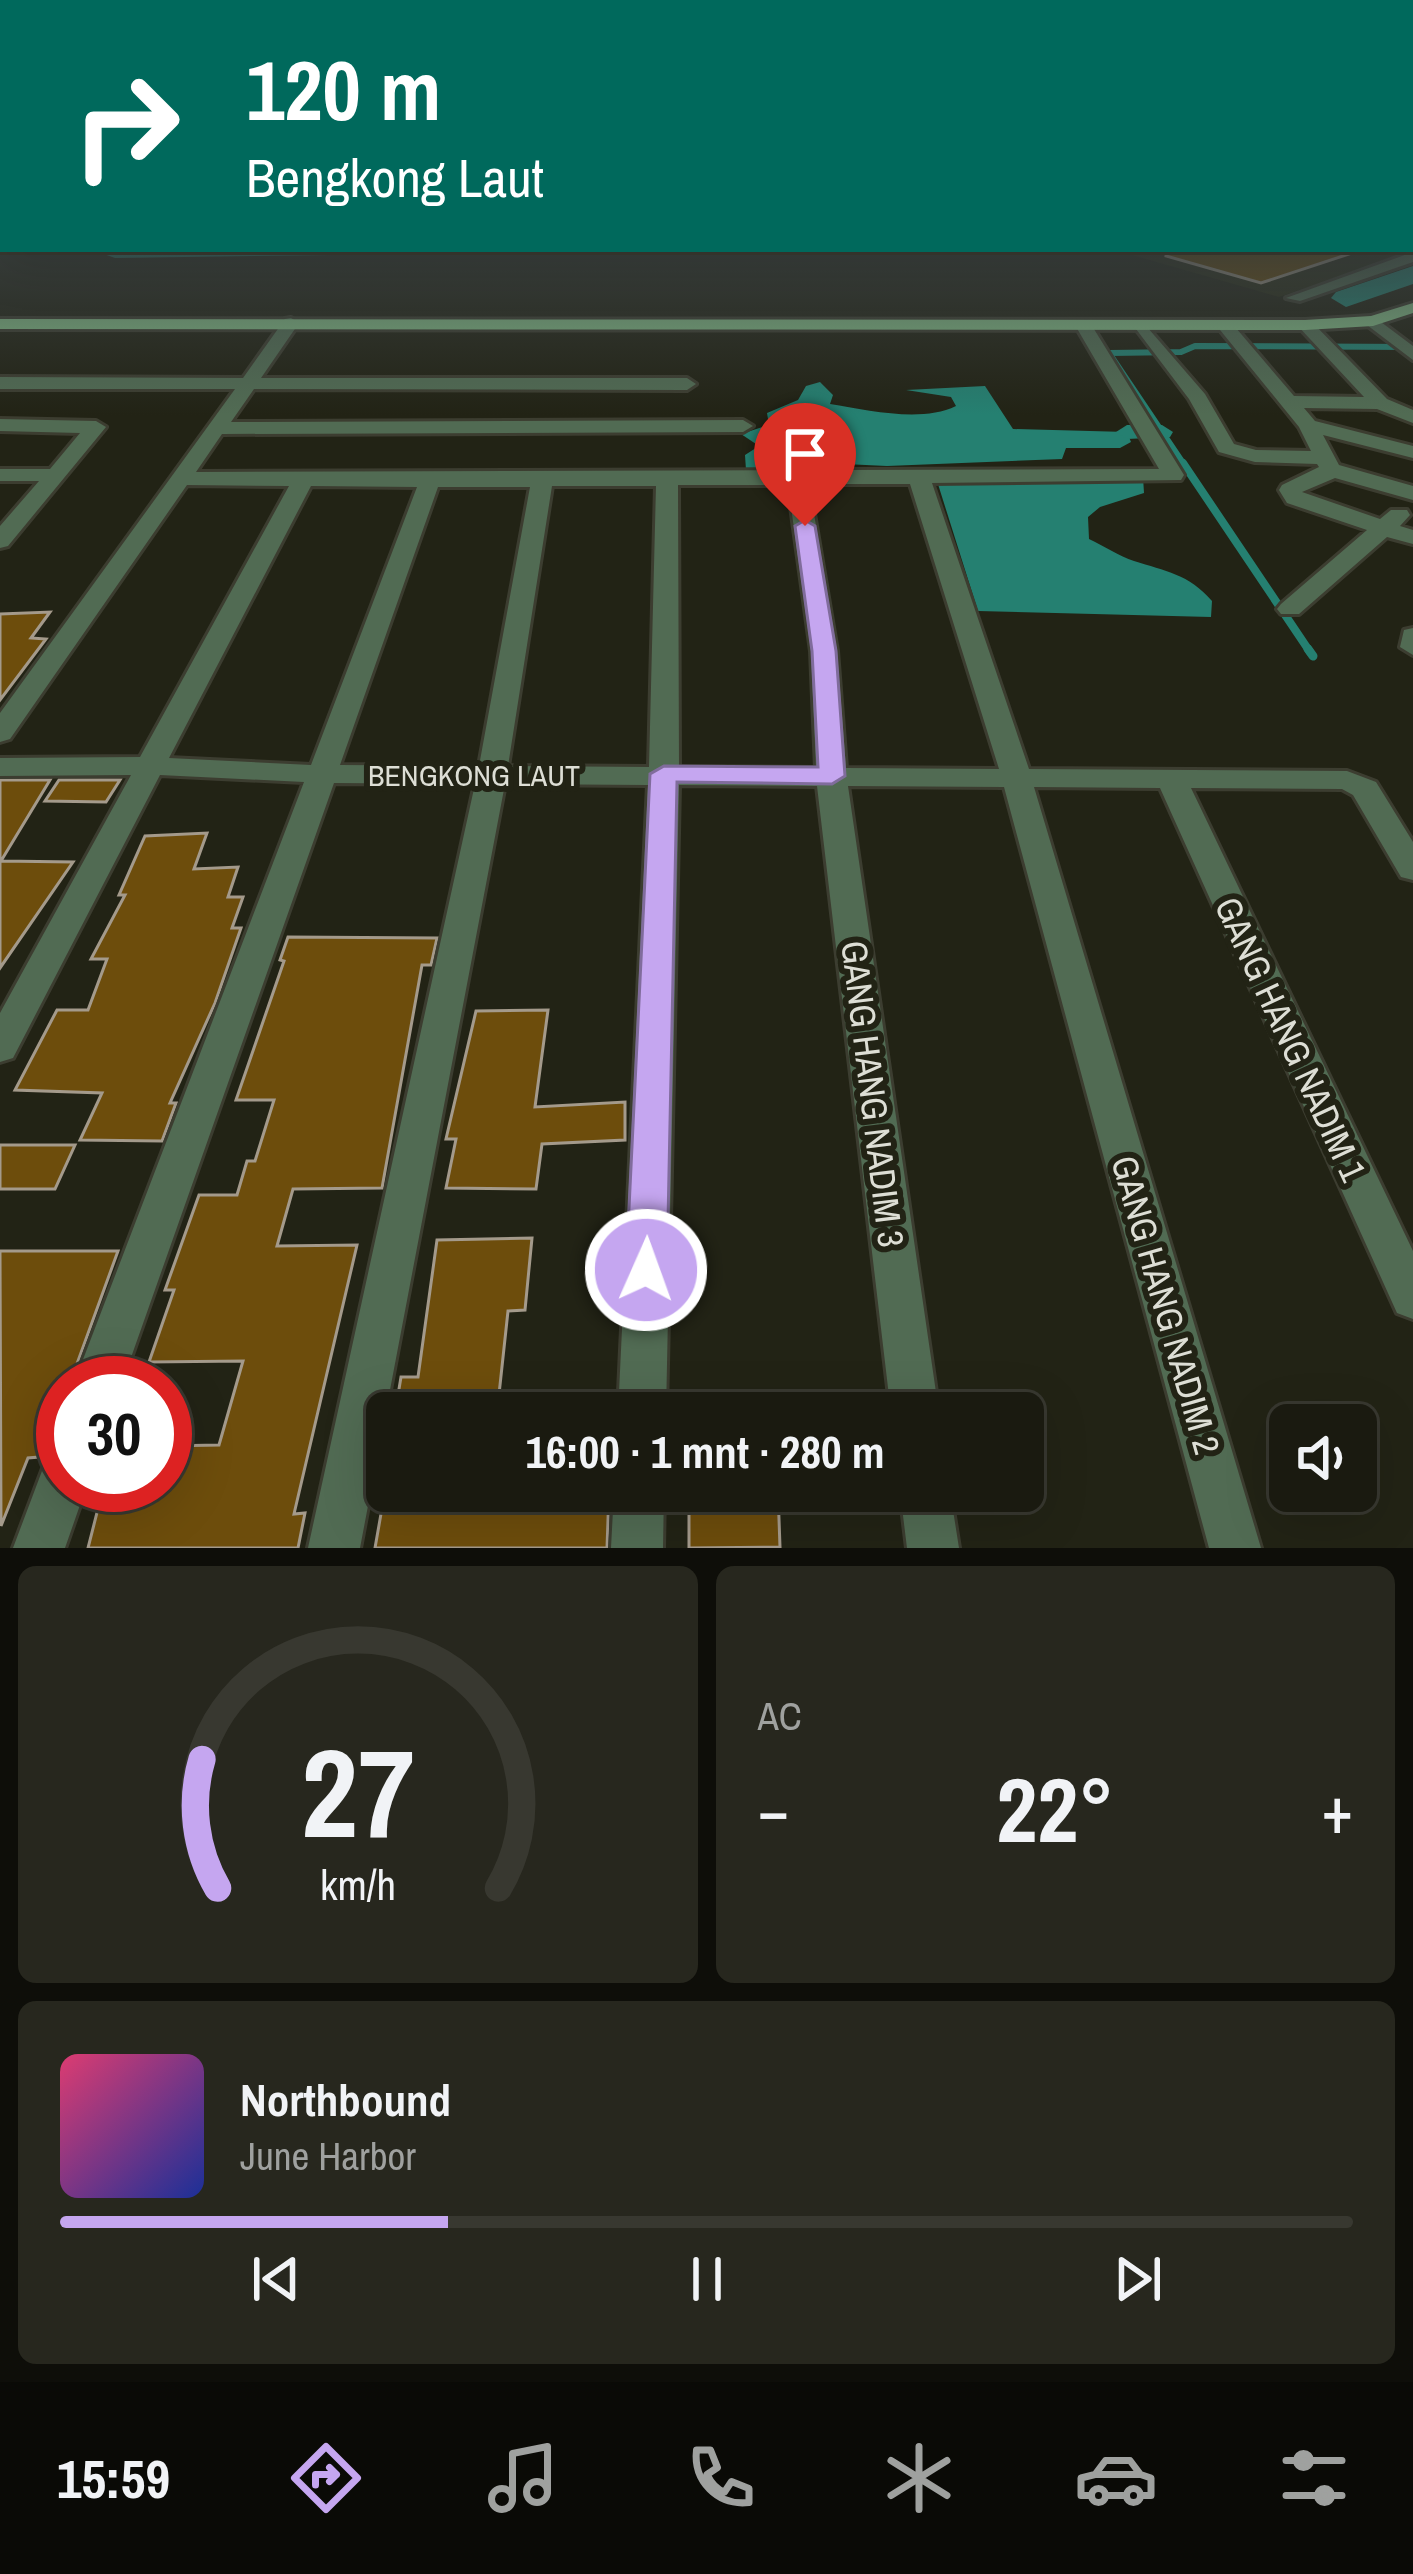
<!DOCTYPE html>
<html lang="id">
<meta charset="utf-8">
<style>
body{margin:0;font-family:"Archivo Narrow",sans-serif;background:#27271e;color:#f1f3f6;height:100vh;display:flex;flex-direction:column;font-size:45px;white-space:nowrap}
*{box-sizing:border-box;margin:0}
p{font-size:39px;color:#9fa19f}
.icon{flex:none;width:66px;height:66px;fill:none;stroke:currentColor;stroke-width:2;stroke-linecap:round;stroke-linejoin:round}
.map{position:relative;height:1548px;overflow:hidden}
.panel{display:flex;flex-direction:column;gap:18px;padding:18px;background:#0e0e09;flex:1}
.panel>*{flex:none}
.guide{position:absolute;left:0px;top:0px;width:1413px;height:252px;box-shadow:0 12px 48px #0002,0 0 0 3px #383830;background:#00695c;color:#fff;overflow:hidden}
.fabs{position:absolute;left:1269px;top:1404px;display:grid;gap:24px}
.fabs a{display:grid;place-items:center;width:108px;height:108px;border-radius:18px;background:#1a1a10;box-shadow:0 12px 48px #0002,0 0 0 3px #383830;font-size:60px}
.speed{position:absolute;left:36px;top:1356px;display:flex;gap:24px;font-size:60px;font-weight:700;text-align:center}
.speed>*{display:grid;place-content:center;width:156px;height:156px;border-radius:50%;background:#1a1a10;box-shadow:0 12px 48px #0002,0 0 0 3px #383830;line-height:1}
.speed .limit{border:18px solid #d22;background:#fff;color:#111}
.pin{position:absolute;display:grid;place-items:center;width:102px;height:102px;color:#fff;margin:-123px -51px;border-radius:50% 50% 50% 0;rotate:-45deg;box-shadow:0 0 12px #0007}
.pin .icon{rotate:45deg}
.me{position:absolute;width:132px;margin:-66px;rotate:2deg;stroke-linejoin:round;filter:drop-shadow(0 0 9px #0008)}
.turn{display:flex;align-items:center;gap:42px;height:252px;padding:0 48px;font-size:54px}
.turn .icon{width:156px;height:156px;stroke-width:2.5}
.turn b{display:block;font-size:84px;line-height:102px}
.big{font-size:90px;font-weight:800;line-height:1.1}
.panel .widget{flex:1;display:flex;flex-direction:column;justify-content:center;gap:18px;min-width:0;padding:0 42px;border-radius:18px;background:#27271e}
.panel .dial{align-items:center;gap:0}
.dial svg{height:312px;overflow:visible;fill:none;stroke:#383830;stroke-width:7;stroke-linecap:round;text-anchor:middle}
.dial text{fill:#f1f3f6;stroke:none}
.song{display:flex;align-items:center;gap:36px}
.cover{width:144px;height:144px;border-radius:18px;background:linear-gradient(135deg,hsl(340 70% 55%),hsl(230 70% 35%))}
.played{height:12px;border-radius:6px;background:linear-gradient(90deg,#c5a6f0 30%,#383830 30%)}
.keys{display:flex;justify-content:space-around;direction:ltr}
.heat{display:flex;justify-content:space-between;align-items:center;font-size:66px;direction:ltr}
.panel .tiles{flex:1;display:grid;gap:18px;grid-template-columns:1fr 1fr}
.widget:last-child{grid-column:span 2}
.trip{position:absolute;left:366px;top:1392px;width:678px;height:120px;border-radius:18px;background:#1a1a10;box-shadow:0 12px 48px #0002,0 0 0 3px #383830;font-weight:800;line-height:120px;text-align:center}
.tabs{display:flex;height:192px;justify-content:space-around;align-items:center;background:#0a0a06;color:#9fa19f}
.tabs .icon{width:84px;height:84px}
.tabs .active{color:#c5a6f0}
.tabs b{font-size:54px;color:#f1f3f6}
.map>svg:first-child{display:block}
</style>
<div class="map">
<svg width="1413" height="1548" viewBox="0 0 1413 1548">
<rect width="100%" height="100%" fill="#222315"/>
<path fill="#2a2c17" d="M1410,198L1413,251L1279,297L1111,249H1410Z"/>
<path fill="#258071" d="M102,249H490L485,253L115,258L101,253Z
M820,382L833,395L830,404C868,410 921,423 956,406L951,397L906,390L985,386L1013,429L1127,432L1131,442L1120,448H1066L1062,459L887,466L801,462L795,469L746,470L745,455L759,446L741,434L769,425L767,413L798,400L806,386Z
M1143,477L1144,493L1100,507L1088,517L1089,539C1104,546 1119,556 1134,561C1165,571 1189,574 1212,601L1211,617L978,611L937,481Z"/>
<g fill="none" stroke-linecap="round" stroke-linejoin="round">
<path stroke="#258071" stroke-width="6" d="M1185,466L1109,353L1181,352L1195,346L1413,347"/>
<path stroke="#258071" stroke-width="8" d="M1183,463L1310,652"/>
<path stroke="#258071" stroke-width="9" d="M1308,649L1313,656"/>
<path fill="#258071" fill-rule="evenodd" d="M1162,425L1173,432L1170,437L1127,439L1116,432L1127,425Z"/>
<path fill="#258071" fill-rule="evenodd" d="M1413,266V284L1346,307L1331,298L1336,292Z"/>
</g>
<path fill="#6d4d0c" stroke="#a49a8b" stroke-width="3" d="M1167,249H1348L1349,254L1261,283L1166,256Z
M50,612L31,638L46,639L0,700V614Z
M0,780H50L1,861L73,862L0,968Z
M59,780H120L106,802L45,801Z
M207,833L194,869L238,867L228,897H243L232,928H241L215,1003L170,1103H176L162,1141L80,1140L102,1093L15,1090L57,1010H88L107,959H91L125,895H119L145,836Z
M288,937L437,938L431,965H422L382,1188L293,1189L277,1246L357,1245L294,1514L305,1513L298,1548H88L104,1485H165V1446L219,1445L243,1361L149,1362L174,1290H165L199,1195H237L247,1161H255L274,1100H236L284,961L280,960Z
M548,1010L535,1107L625,1102V1140L542,1144L536,1189L446,1188L456,1139H446L476,1011Z
M0,1145H75L55,1189H0Z
M532,1238L525,1310L508,1311L497,1413H395L401,1377H418L437,1240Z
M0,1251H118L70,1383H63V1425L51,1456L28,1458L1,1526Z
M385,1491H609L607,1548H375Z
M689,1491H778L780,1547L689,1548Z"/>
<g fill="none" stroke-linecap="round" stroke-linejoin="round">
<defs>
<path id="minor" d="M1413,252V262L1300,301L1286,298Z
M1373,316L1413,346V360L1367,325L1365,321Z
M291,318L299,323L261,378H687L696,384L687,390L254,389L231,422L743,420L753,426L743,432L222,434L196,472L1159,469L1075,325L1089,321L1184,475L1181,480L932,483L1029,769L1347,771L1376,782L1413,842V880L1401,877L1353,795L1342,789L1191,788L1413,1251V1319L1397,1313L1160,788L1034,787L1261,1548H1209L1004,787L848,786L939,1413H891L817,786L679,785L666,1413H618L648,785L505,784L360,1548H308L475,784L334,783L122,1383H74L304,782L160,775L13,1058L0,1062V1013L131,775L0,776V758L140,757L289,486L187,485L10,739L0,742V713L235,389H0V377L243,378L285,319ZM809,484H910L999,769L846,768L837,651ZM678,485H788L811,651L816,768L679,767ZM311,486L417,487L311,765L169,758ZM552,486H656L649,767L508,766ZM438,487H530L479,766L340,765Z
M1141,320L1205,394L1234,444L1256,450L1311,451L1299,427L1216,325L1230,321L1294,396L1364,397L1297,325L1311,321L1387,399L1413,410V423L1377,409L1304,408L1315,421L1413,446V458L1323,435L1339,465L1413,486V500L1335,478L1302,492L1380,519L1391,510H1407L1410,515L1400,526L1413,530V544L1387,537L1299,614H1281L1277,609L1281,604L1367,530L1287,503L1279,490L1282,485L1319,467L1317,464L1255,462L1219,452L1189,399L1133,325Z
M0,419L96,421L106,427L8,546L0,548V526L39,481H0V469H50L80,433L0,431Z
M1413,628V655L1400,647L1404,630Z
M63,1456V1485H87L65,1548H13L45,1463Z
M614,1491H664L663,1548H611Z
M900,1491H950L959,1548H907Z"/>
<path id="major" d="M1413,303V313L1373,326L1305,330L0,329V319L1305,320L1371,316Z"/>
</defs>
<use href="#minor" stroke="#3c3d30" stroke-width="6"/>
<use href="#major" stroke="#3c3d30" stroke-width="6"/>
<use href="#minor" fill="#516b53" fill-rule="evenodd"/>
<use href="#major" fill="#7fb582" fill-rule="evenodd"/>
</g>
<linearGradient id="sky" x2="0" y2="1"><stop stop-color="#13130c"/><stop offset="0.48" stop-color="#3e4546"/><stop offset="1" stop-color="#3e4546" stop-opacity="0"/></linearGradient>
<rect width="1413" height="415" fill="url(#sky)"/>
<path fill="#c5a6f0" stroke="#806c9c" stroke-width="3" d="M805,520L815,526L836,651L845,776L832,784L677,782L667,1270L661,1283L646,1288L632,1283L626,1270L650,774L664,766L818,767L812,651L795,526Z"/>
<g text-anchor="middle" dominant-baseline="central" stroke-width="12" stroke-linejoin="round" paint-order="stroke">
<g font-size="30" fill="#ddded5" stroke="#222315">
<text x="474" y="775">BENGKONG LAUT</text>
</g>
<g font-size="36" fill="#ddded5" stroke="#222315">
<text transform="translate(1291 1039) rotate(65)">GANG HANG NADIM 1</text>
<text transform="translate(873 1094) rotate(83)">GANG HANG NADIM 3</text>
<text transform="translate(1166 1305) rotate(74)">GANG HANG NADIM 2</text>
</g>
</g>
</svg>
<div class="fabs">
<a><svg class="icon" aria-label="sound" viewBox="0 0 24 24"><path d="M4 9h4l5-4v14l-5-4H4zM17 9q2 3 0 6"/></svg></a>
</div>
<div class="speed"><div class="limit">30</div></div>
<div class="pin" style="left:805px;top:526px;background:#d93025"><svg class="icon" aria-label="arrive" viewBox="0 0 24 24"><path d="M6 21V4h12l-3 4 3 4H6"/></svg></div>
<svg class="me" style="left:646px;top:1270px" viewBox="-20 -20 40 40"><circle r="17" fill="#c5a6f0" stroke="#fff" stroke-width="3"/><path d="M0-11L8 9 0 5-8 9z" fill="#fff"/></svg>
<div class="trip">16:00 · 1 mnt · 280 m</div>
<div class="guide">
<div class="turn"><svg class="icon" aria-label="right" viewBox="0 0 24 24"><path d="M7 20v-9h11M14 6l5 5-5 5"/></svg><div><b>120 m</b>Bengkong Laut</div></div>
</div>
</div>
<section class="panel">
<div class="tiles">
<div class="widget dial"><svg viewBox="0 0 100 80">
<path d="M14 69A42 42 0 1 1 86 69"/>
<path d="M14 69A42 42 0 0 1 10 36" stroke="#c5a6f0"/>
<text x="50" y="56" font-size="32" font-weight="700">27</text>
<text x="50" y="72" font-size="11">km/h</text>
</svg></div>
<div class="widget"><p>AC</p>
<div class="heat"><a>−</a><b class="big">22°</b><a>+</a></div>
</div>
<div class="widget">
<div class="song"><i class="cover"></i><div><b>Northbound</b><p>June Harbor</p></div></div>
<div class="played"></div>
<div class="keys"><svg class="icon" aria-label="previous" viewBox="0 0 24 24"><path d="M18 5L8 12l10 7zM5 5v14"/></svg><svg class="icon" aria-label="pause" viewBox="0 0 24 24"><path d="M8 5v14M16 5v14"/></svg><svg class="icon" aria-label="next" viewBox="0 0 24 24"><path d="M6 5l10 7-10 7zM19 5v14"/></svg></div>
</div>
</div>
</section>
<nav class="tabs">
<b>15:59</b>
<svg class="icon active" aria-label="directions" viewBox="0 0 24 24"><path d="M12 3l9 9-9 9-9-9zM9 14v-3h6M13 9l2 2-2 2"/></svg>
<svg class="icon" aria-label="music" viewBox="0 0 24 24"><path d="M9 18V5l10-2v13"/><circle cx="6" cy="18" r="3"/><circle cx="16" cy="16" r="3"/></svg>
<svg class="icon" aria-label="phone" viewBox="0 0 24 24"><path d="M5 4h4l2 5-3 2q2 4 5 5l2-3 5 2v4C11 20 4 13 5 4z"/></svg>
<svg class="icon" aria-label="climate" viewBox="0 0 24 24"><path d="M12 3v18M4 7l16 10M4 17L20 7"/></svg>
<svg class="icon" aria-label="car" viewBox="0 0 24 24"><path d="M5 17H2v-5l4-1 3-4h7l3 4 3 1v5h-3M9 17h6M6 11h13"/><circle cx="7" cy="17" r="2"/><circle cx="17" cy="17" r="2"/></svg>
<svg class="icon" aria-label="filters" viewBox="0 0 24 24"><path d="M4 7h16M4 17h16"/><circle cx="9" cy="7" r="2"/><circle cx="15" cy="17" r="2"/></svg>
</nav>
